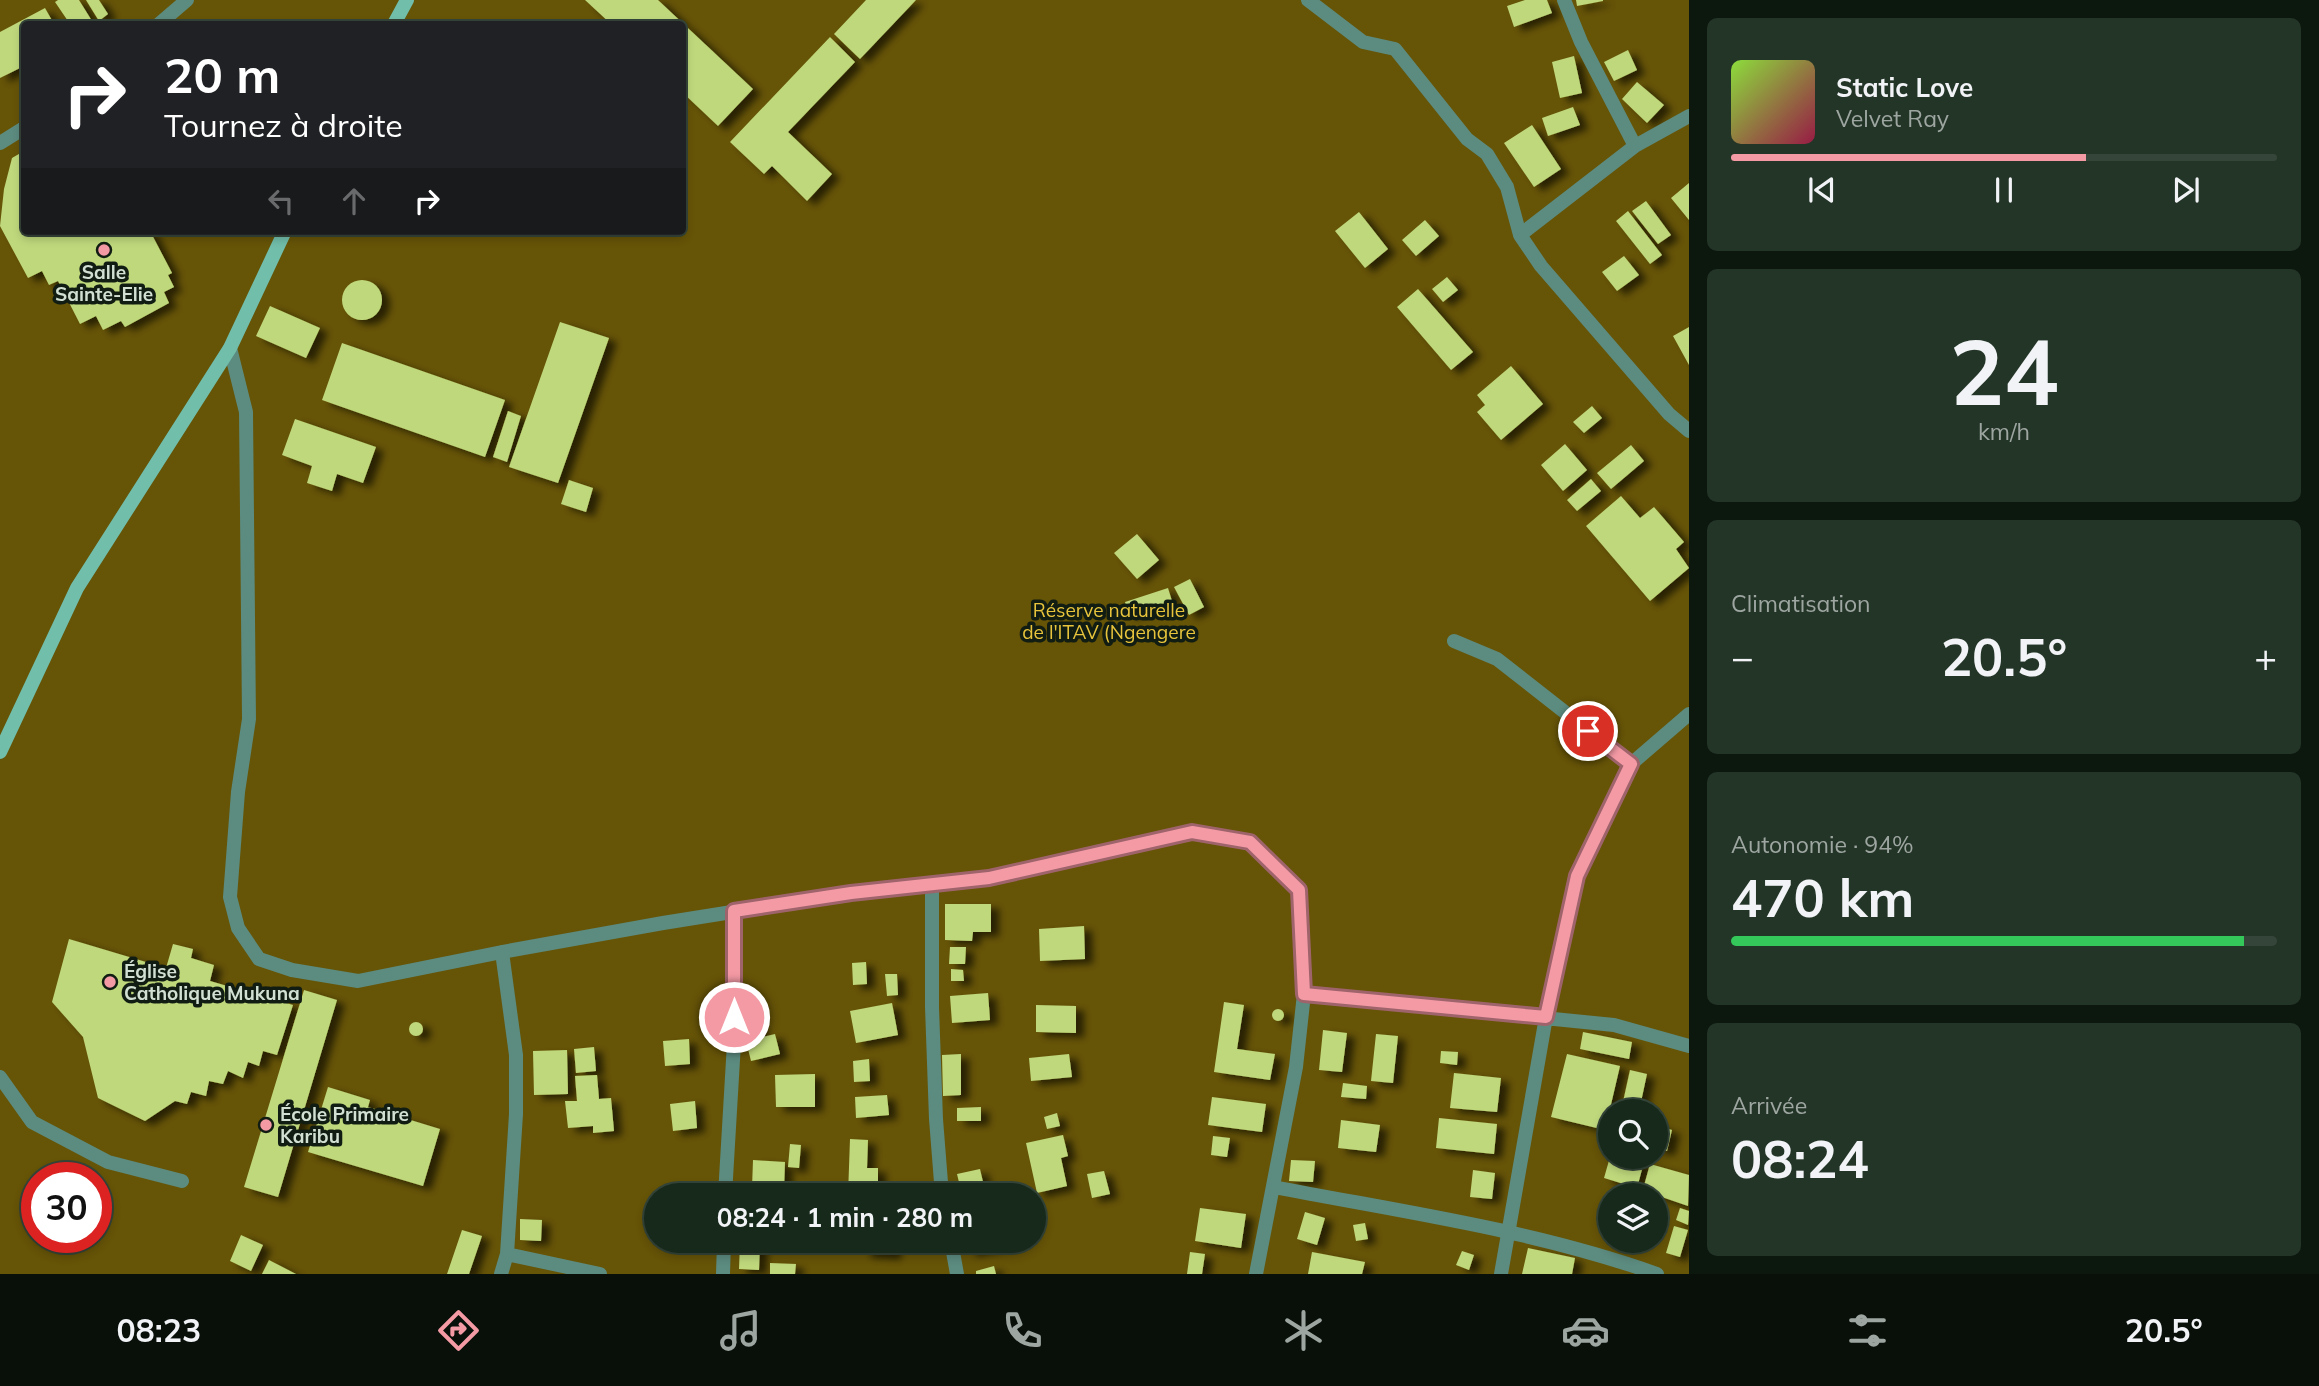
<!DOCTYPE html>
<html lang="fr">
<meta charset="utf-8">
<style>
body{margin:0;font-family:Mulish,sans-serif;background:#233527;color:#f1f3f6;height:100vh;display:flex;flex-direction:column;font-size:26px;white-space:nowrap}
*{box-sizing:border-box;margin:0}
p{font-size:23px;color:#9ea6a2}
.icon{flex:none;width:38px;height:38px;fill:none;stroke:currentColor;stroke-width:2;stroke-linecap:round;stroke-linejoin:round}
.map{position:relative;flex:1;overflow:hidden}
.sheet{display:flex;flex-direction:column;gap:18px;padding:18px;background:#0c170e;width:630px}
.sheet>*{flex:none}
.guide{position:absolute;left:21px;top:21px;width:665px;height:214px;border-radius:7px;box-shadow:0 4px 10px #0003,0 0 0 2px #354539;background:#202124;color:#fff;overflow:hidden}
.tools{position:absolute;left:1598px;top:1099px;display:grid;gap:14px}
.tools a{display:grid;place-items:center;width:70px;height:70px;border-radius:50%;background:#16291a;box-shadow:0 4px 10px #0003,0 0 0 2px #354539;font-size:35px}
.speed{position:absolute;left:21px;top:1162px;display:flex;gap:14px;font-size:35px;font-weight:700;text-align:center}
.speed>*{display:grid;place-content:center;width:91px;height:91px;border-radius:50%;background:#16291a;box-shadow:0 4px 10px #0003,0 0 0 2px #354539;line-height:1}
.speed .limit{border:10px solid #d22;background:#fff;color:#111}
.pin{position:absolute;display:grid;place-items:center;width:60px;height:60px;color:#fff;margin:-30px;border:4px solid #fff;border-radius:50%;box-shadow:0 2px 7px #0007}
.me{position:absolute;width:77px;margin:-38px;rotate:0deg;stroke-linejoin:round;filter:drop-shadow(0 0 5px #0008)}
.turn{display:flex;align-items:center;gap:24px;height:147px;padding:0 28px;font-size:32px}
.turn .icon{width:91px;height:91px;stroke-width:2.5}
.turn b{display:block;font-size:49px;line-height:60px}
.lanes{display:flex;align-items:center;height:66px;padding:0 28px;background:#0003;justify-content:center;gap:35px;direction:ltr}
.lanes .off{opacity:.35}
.big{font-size:52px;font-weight:700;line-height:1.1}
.sheet .widget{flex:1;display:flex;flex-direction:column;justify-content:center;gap:10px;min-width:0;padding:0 24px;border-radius:10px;background:#233527}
.sheet .dial{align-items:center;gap:0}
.dial b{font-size:91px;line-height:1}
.song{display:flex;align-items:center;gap:21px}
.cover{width:84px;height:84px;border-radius:10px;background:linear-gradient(135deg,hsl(90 70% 55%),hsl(340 70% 35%))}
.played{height:7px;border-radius:4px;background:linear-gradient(90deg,#f49aa5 65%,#354539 65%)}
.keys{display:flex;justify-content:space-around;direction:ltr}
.heat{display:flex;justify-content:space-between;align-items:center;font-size:38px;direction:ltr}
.charge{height:10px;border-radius:5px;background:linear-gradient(90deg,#34c759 94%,#354539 0)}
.trip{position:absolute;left:644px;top:1183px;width:402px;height:70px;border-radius:35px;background:#16291a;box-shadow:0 4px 10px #0003,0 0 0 2px #354539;font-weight:700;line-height:70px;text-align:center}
.dock{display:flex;height:112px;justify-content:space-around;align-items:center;background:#09100a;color:#9ea6a2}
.dock .icon{width:49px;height:49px}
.dock .active{color:#f49aa5}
.dock b{font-size:32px;color:#f1f3f6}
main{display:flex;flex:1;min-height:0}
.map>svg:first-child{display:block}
</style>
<main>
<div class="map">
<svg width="1689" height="1274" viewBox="0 0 1689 1274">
<defs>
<filter id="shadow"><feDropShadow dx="8" dy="4.5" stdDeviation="3.5" flood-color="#0009"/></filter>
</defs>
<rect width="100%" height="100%" fill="#1e3723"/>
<path fill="#665407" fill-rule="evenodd" d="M0,0H1689V1274H0ZM24,24H682V231H24ZM1610,1111H1656V1157H1610ZM37,1178H96V1237H37ZM656,1195H1034V1241H656ZM1610,1195H1656V1241H1610Z"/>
<path fill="#bfd87b" filter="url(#shadow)" d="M58,0H79L92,21L87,24H70L55,2Z
M86,0H99L108,14L99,21Z
M585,0H658L753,89L718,126L682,92V24H611Z
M866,0H916L860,59L834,34Z
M1525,0H1547L1552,13L1514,27L1507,6Z
M1576,0H1603V1L1577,6Z
M45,8L54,24H24V66L0,78V32Z
M830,37L855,62L788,132L832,174L807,201L772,166L764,174L730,142Z
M1628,50L1637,70L1614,81L1604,62Z
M1574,56L1582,93L1560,98L1552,62Z
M1637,82L1664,105L1647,123L1622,99Z
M1573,107L1580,125L1548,136L1542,118Z
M1532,125L1561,169L1534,187L1504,143Z
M24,151V231H150L172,273L168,275L174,287L164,292L169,303L125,327L121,321L103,330L96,316L80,324L58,281L49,285L42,271L28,278L0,226L4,189L12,158Z
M1689,183V220L1671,198Z
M1646,201L1671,235L1658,244L1632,211Z
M1628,211L1662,255L1650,264L1616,221Z
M1359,212L1388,249L1365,268L1335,231Z
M1425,220L1439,236L1416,256L1402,240Z
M1624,256L1639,275L1617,291L1602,272Z
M1447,277L1458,290L1443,302L1432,289Z
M342 300a20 20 0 1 1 40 0a20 20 0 1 1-40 0Z
M1418,289L1473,352L1451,370L1397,307Z
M270,306L320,328L306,358L256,336Z
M560,322L609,338L558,483L509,467Z
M1689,327V365L1673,336Z
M342,343L505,400L485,457L322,400Z
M1511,366L1543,404L1501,440L1477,412L1485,405L1477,395Z
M1592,406L1602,418L1584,433L1573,422Z
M508,411L521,416L507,462L493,457Z
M295,419L376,447L363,483L337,474L332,491L307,483L312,466L282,455Z
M1565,444L1587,470L1563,491L1541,465Z
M1631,445L1644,461L1611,489L1597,473Z
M1591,479L1601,491L1577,511L1567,500Z
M569,480L593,488L586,512L561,504Z
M1621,496L1640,518L1654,507L1684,542L1676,549L1689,568L1650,601L1586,526Z
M1137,534L1159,560L1137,579L1114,553Z
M1190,579L1204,607L1189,615L1174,587Z
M1168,588L1172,601L1128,615L1125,602Z
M945,904H991V932H973L972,941L945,940Z
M1084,926L1085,959L1040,961L1039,929Z
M69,939L166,968L173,944L193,949L191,958L214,965L210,981L293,1005L277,1055L263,1051L259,1066L248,1062L243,1078L228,1071L223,1084L209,1081L206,1096L191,1092L187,1104L175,1101L145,1121L98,1098L83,1037L52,1002Z
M950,947H966L965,964H949Z
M866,962L867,984L853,985L852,963Z
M951,969L963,970L964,981H951Z
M885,974H897L898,995L887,996Z
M304,990L337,1000L278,1197L244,1187Z
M988,993L990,1020L952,1023L950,996Z
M1224,1002L1244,1005L1237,1049L1275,1054L1270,1080L1214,1072Z
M892,1003L898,1035L856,1043L850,1011Z
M1036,1005L1076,1006V1033L1036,1032Z
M1272 1015a6 6 0 1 1 12 0a6 6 0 1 1-12 0Z
M409 1029a7 7 0 1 1 14 0a7 7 0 1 1-14 0Z
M757,1022L760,1035L746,1038L742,1025Z
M1323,1030L1347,1033L1342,1072L1319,1070Z
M1583,1032L1632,1042L1629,1059L1580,1049Z
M775,1034L780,1054L751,1061L746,1041Z
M1376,1034L1398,1036L1393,1083L1371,1081Z
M689,1039L690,1064L665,1066L663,1041Z
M594,1047L596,1071L576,1073L574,1049Z
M567,1050L568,1094L534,1095L533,1051Z
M1441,1051L1458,1052L1457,1065L1440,1063Z
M961,1054V1095L943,1096L942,1055Z
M1069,1054L1072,1077L1031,1081L1029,1058Z
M1567,1054L1620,1066L1605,1130L1551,1117Z
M869,1059L870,1081L854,1082L853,1061Z
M1630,1070L1647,1074L1639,1111H1621Z
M1454,1073L1501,1078L1497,1112L1450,1108Z
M815,1074V1107H776L775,1075Z
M597,1075L599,1099L611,1098L614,1131L593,1133V1126L568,1128L565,1101H577L575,1076Z
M1343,1083L1367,1086L1366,1099L1341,1097Z
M328,1087L370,1100L368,1107L440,1129L423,1186L308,1152Z
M887,1095L889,1115L856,1118L855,1097Z
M1212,1097L1266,1104L1262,1132L1208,1125Z
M695,1101L697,1128L673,1131L670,1104Z
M981,1107V1121H957V1108Z
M1057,1113L1060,1126L1047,1129L1044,1117Z
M1439,1118L1497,1124L1494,1154L1436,1148Z
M1341,1120L1380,1125L1376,1152L1338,1148Z
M1656,1125L1672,1130L1667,1151L1656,1149Z
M1063,1135L1068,1156L1061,1158L1067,1186L1037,1193L1026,1143Z
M1213,1136L1230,1138L1227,1157L1211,1155Z
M850,1139L868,1140L867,1168H878V1195H848Z
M790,1144L801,1145L799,1168L788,1167Z
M1610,1157H1625L1644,1162L1637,1188L1604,1178Z
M753,1160L785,1162L784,1189L752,1188Z
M1291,1160L1315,1161L1313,1182L1289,1181Z
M1650,1164L1689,1175L1688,1206L1656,1195L1642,1193Z
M980,1169L986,1195H962L957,1174Z
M1473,1170L1495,1173L1492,1199L1470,1197Z
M1104,1171L1110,1194L1092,1198L1087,1174Z
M1200,1208L1246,1214L1241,1248L1195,1241Z
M1680,1208L1689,1211L1688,1225L1676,1220Z
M1305,1212L1325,1218L1317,1245L1297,1239Z
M520,1219L542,1220L541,1241L520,1240Z
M1365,1223L1368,1239L1356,1241L1353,1225Z
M1674,1226L1688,1230L1680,1257L1666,1253Z
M462,1230L482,1236L469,1274H447Z
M241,1235L263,1245L251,1271L230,1261Z
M864,1241H894L893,1255L863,1253Z
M967,1241H1003L1004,1244L969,1252Z
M740,1242H760L759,1270L739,1269Z
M1528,1248L1575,1258L1572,1274H1522Z
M1462,1251L1474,1255L1469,1270L1456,1265Z
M1190,1252L1205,1254L1202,1274H1187Z
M1312,1252L1365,1262L1362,1274H1308Z
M269,1260L296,1274H262Z
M770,1263L796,1264L795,1274H770Z
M994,1266L996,1274H976V1271Z"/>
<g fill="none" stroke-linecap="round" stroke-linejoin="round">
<path stroke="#5c8b7f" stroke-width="14" d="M0,1077L32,1122L108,1162L182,1181"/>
<path stroke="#5c8b7f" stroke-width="14" d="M1308,0L1363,42L1395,49L1467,139L1487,154L1507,187L1520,235L1541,266L1669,414L1689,431
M1564,0L1581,42L1635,146
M159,24L187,0
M0,143L24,128
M1520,235L1635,146L1689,116
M230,348L246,412L249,719L238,792L230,897L238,928L259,959L292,970L358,981L502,952L663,923L851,893L989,878L1192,832L1250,842L1299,890L1304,994L1296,1067L1256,1274
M1454,641L1497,659L1631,764
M932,884V1007L936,1119L942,1195
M1304,994L1614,1025L1689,1046
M1274,1187C1402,1212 1534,1230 1657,1274
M725,1195L734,1043V911
M951,1241L957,1274
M507,1254L600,1274
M501,1274L507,1254L516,1114V1055L502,952
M723,1274L724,1241
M1501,1274L1546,1017L1577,876L1631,764L1689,714"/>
<path stroke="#71beab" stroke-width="14" d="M394,24L407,0
M0,752L77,588L230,348L285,231"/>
</g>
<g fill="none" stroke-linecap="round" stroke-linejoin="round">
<defs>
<path id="route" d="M734,1017V911L851,893L989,878L1192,832L1250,842L1299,890L1304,994L1546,1017L1577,876L1631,764L1588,731"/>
</defs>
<use href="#route" stroke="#9f646b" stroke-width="18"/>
<use href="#route" stroke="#f49aa5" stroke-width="12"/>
</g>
<g fill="#f49aa5" stroke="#111c12" stroke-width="2.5">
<circle cx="104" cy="250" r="7"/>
<circle cx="110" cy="982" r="7"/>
<circle cx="266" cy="1125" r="7"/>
</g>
<g text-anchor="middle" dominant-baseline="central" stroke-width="7" stroke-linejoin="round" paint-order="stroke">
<g font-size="19" font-weight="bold" fill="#d1e0d3" stroke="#111c12" text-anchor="start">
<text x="104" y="272" text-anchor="middle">Salle<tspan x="104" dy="22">Sainte-Elie</tspan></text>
<text x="124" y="971">Église<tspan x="124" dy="22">Catholique Mukuna</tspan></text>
<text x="280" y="1114">École Primaire<tspan x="280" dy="22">Karibu</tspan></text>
</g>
<g font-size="19" fill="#e7c43c" stroke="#111c12">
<text x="1109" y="610">Réserve naturelle<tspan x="1109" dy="22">de l'ITAV (Ngengere</tspan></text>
</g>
</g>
</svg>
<div class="tools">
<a><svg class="icon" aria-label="search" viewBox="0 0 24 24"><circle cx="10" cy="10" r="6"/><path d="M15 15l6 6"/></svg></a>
<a><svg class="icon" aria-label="layers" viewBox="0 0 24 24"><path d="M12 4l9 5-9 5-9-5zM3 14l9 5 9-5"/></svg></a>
</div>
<div class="speed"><div class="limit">30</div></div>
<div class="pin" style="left:1588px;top:731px;background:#d93025"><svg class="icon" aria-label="arrive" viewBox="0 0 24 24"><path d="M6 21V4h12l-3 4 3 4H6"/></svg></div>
<svg class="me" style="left:734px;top:1017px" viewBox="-20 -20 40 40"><circle r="17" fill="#f49aa5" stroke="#fff" stroke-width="3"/><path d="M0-11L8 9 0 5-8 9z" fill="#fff"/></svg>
<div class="trip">08:24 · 1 min · 280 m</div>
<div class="guide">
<div class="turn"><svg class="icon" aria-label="right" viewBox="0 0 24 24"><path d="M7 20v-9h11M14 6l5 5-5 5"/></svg><div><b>20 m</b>Tournez à droite</div></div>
<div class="lanes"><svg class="icon off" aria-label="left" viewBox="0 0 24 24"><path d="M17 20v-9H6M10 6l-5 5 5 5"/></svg><svg class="icon off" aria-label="ahead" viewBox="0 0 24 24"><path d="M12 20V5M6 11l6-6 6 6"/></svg><svg class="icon" aria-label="right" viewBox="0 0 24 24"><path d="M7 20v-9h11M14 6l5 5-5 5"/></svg></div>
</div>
</div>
<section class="sheet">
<div class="widget">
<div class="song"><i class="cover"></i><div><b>Static Love</b><p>Velvet Ray</p></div></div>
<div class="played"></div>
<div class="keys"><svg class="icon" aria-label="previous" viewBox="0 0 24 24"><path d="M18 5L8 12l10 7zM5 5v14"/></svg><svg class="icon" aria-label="pause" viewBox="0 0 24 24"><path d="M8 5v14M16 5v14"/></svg><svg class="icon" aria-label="next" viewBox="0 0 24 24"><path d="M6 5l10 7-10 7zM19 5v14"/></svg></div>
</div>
<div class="widget dial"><b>24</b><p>km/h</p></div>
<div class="widget"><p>Climatisation</p>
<div class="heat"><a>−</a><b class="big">20.5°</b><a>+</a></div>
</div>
<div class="widget"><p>Autonomie · 94%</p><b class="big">470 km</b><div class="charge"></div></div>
<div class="widget"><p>Arrivée</p><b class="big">08:24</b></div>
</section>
</main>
<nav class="dock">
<b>08:23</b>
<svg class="icon active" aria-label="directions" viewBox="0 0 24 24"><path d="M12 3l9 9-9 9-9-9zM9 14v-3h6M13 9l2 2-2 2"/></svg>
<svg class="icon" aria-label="music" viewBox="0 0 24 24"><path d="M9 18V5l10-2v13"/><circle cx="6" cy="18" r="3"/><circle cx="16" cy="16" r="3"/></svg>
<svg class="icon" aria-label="phone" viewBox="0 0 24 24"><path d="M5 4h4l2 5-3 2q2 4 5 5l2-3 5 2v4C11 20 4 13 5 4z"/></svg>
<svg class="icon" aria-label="climate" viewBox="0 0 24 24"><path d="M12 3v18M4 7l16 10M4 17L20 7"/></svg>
<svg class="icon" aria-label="car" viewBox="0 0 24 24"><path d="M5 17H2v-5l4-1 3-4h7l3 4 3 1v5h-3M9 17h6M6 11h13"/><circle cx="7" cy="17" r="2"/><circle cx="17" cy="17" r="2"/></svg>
<svg class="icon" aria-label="filters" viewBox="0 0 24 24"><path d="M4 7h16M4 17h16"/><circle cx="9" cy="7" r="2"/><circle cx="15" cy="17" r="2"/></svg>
<b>20.5°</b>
</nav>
